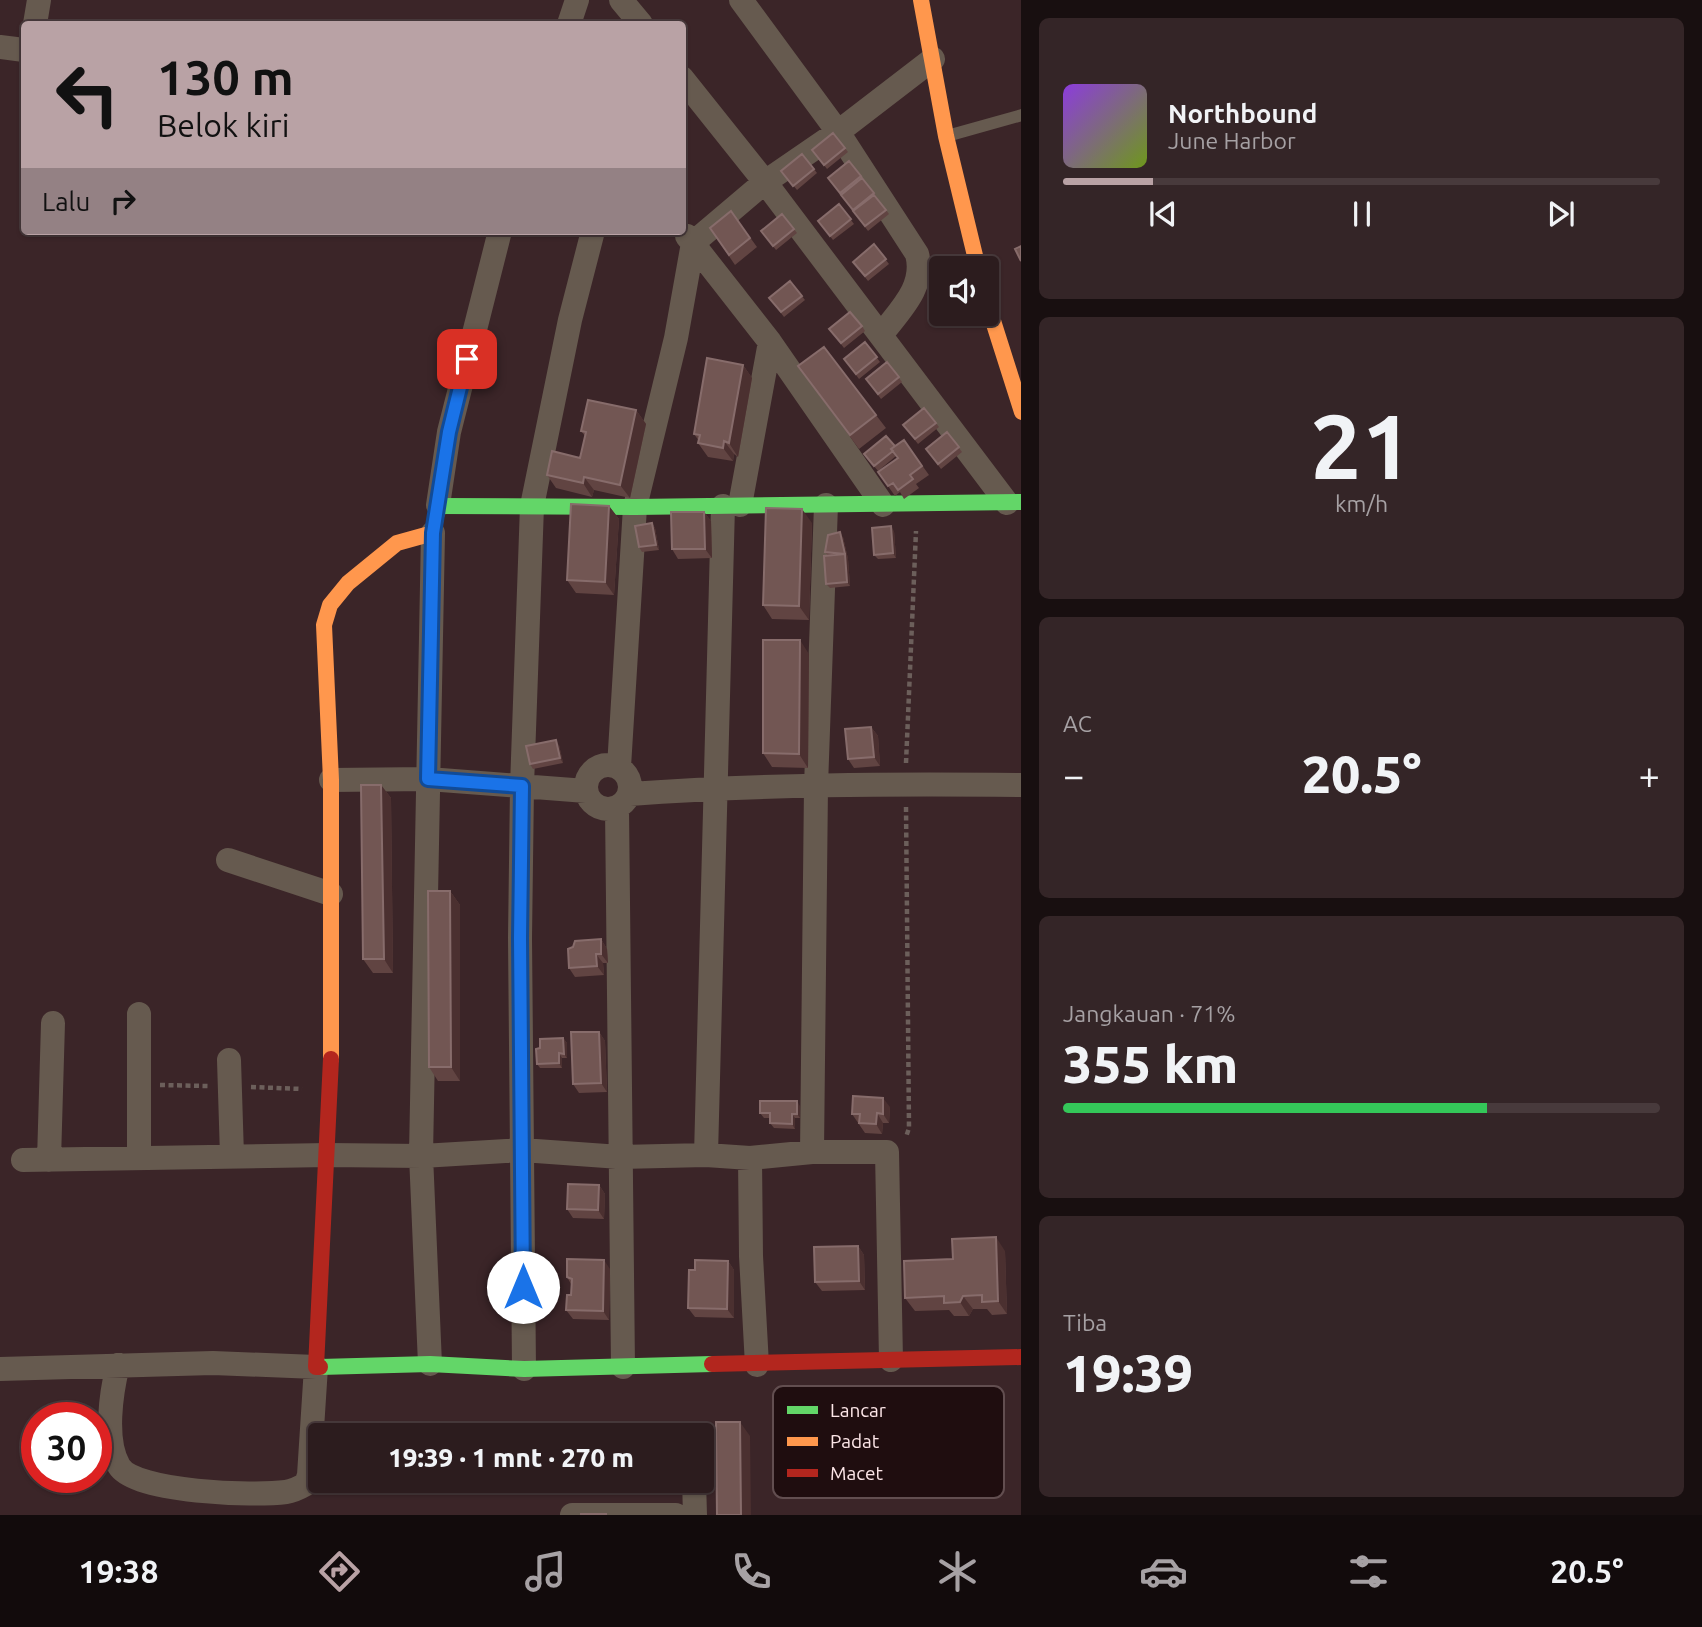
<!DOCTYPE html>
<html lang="id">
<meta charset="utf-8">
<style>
body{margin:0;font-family:Ubuntu,sans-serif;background:#342527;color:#f1f3f6;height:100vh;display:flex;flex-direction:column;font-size:26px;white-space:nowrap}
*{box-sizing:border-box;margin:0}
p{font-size:23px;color:#a6a1a4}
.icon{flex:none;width:38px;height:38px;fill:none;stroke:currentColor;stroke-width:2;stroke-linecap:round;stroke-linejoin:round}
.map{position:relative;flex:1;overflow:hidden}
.panel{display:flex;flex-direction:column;gap:18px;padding:18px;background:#180f10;width:681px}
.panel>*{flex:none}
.hud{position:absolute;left:21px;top:21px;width:665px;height:214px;border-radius:7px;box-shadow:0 2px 5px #0004,0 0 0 2px #483a3c;background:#b9a2a5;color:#111;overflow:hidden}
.tools{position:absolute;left:929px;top:256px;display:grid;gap:14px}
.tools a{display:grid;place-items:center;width:70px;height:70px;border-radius:7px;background:#2c1c1e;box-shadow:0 2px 5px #0004,0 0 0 2px #483a3c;font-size:35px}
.speed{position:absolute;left:21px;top:1402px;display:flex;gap:14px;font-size:35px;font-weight:700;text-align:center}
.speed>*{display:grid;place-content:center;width:91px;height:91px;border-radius:50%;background:#2c1c1e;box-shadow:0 2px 5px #0004,0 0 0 2px #483a3c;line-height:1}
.speed .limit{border:10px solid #d22;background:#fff;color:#111}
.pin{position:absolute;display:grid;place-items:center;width:60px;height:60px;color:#fff;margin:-30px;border-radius:14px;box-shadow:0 4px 10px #0006}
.me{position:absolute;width:77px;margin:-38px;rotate:0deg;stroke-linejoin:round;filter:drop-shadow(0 0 5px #0008)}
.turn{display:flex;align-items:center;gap:24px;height:147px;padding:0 21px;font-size:32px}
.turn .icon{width:91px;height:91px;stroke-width:2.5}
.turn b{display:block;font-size:49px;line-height:60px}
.then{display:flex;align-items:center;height:66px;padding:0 21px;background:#0003;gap:14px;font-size:26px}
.big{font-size:52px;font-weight:800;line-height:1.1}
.panel .card{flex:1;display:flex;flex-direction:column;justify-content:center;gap:10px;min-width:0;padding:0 24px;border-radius:10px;background:#342527}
.panel .dial{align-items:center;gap:0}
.dial b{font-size:91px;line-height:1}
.song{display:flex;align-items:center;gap:21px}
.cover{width:84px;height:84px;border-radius:10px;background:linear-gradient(135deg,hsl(270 70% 55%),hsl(80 70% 35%))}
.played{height:7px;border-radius:4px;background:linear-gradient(90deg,#b9a2a5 15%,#483a3c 15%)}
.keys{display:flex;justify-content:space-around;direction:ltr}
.heat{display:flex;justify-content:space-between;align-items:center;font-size:38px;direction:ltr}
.charge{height:10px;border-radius:5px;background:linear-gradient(90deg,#34c759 71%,#483a3c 0)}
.trip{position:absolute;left:308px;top:1423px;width:406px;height:70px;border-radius:7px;background:#2c1c1e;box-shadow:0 2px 5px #0004,0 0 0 2px #483a3c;font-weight:800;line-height:70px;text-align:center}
.dock{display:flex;height:112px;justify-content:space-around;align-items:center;background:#120b0c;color:#a6a1a4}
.dock .icon{width:49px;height:49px}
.dock .on{color:#b9a2a5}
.dock b{font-size:32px;color:#f1f3f6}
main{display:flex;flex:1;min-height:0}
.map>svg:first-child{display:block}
</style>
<main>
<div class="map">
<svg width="1022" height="1515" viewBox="0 0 1022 1515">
<rect width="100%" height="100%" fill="#3b2528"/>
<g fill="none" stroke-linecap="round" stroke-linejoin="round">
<path stroke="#6c5f5b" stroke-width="4.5" stroke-dasharray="5 3.5" stroke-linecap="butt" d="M906,763L916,531
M906,807L909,1128L906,1137
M160,1085L208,1086
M251,1087L302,1089"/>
<path stroke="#665a4f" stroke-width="12" d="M947,136L1022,115"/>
<path stroke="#665a4f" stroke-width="24" d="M621,0L641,24
M741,0L838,132L917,254C926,287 899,311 881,335
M35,24L39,0
M569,24L577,0
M0,47L24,50
M682,78L765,182L1007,503
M687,236L770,342L883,505
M438,505L449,432L500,231
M740,505L770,342
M586 787a22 22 0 1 1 44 0a22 22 0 1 1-44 0Z
M619,767L635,507L676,338L693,243L765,182L838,132L933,59
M331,780L428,779L586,791
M630,794C760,784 891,784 1022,785
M617,808L623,1367
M228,860L331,894
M229,1060L232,1156
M812,1152L816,786L826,505
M706,1155L723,506
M139,1158V1014
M750,1158L751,1256L757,1365
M23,1160L328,1155L422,1156L522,1150L620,1157L706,1155L750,1158L812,1152H887L891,1360
M49,1160L53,1023
M430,1364L421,1155L433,533
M0,1369L213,1363L316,1367L309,1475L306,1484C299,1488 293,1491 286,1492C255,1496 135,1493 119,1466C104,1441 111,1393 118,1365
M524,1369L520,938L522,786L532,506L570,320L593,231
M694,1480L695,1515
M572,1515H676"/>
<path stroke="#63d668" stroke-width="16" d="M438,506L635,507L1022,502
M320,1367L430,1364L524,1369L712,1364"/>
<path stroke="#ff974d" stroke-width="16" d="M921,0L946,136L978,268
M987,302L1022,412
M331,1059V780L324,625L330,605L348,583L397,543L433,533L438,506"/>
<path stroke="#b3261e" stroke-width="16" d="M712,1364L1022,1357
M320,1367H316L331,1059"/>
</g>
<path fill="#614442" d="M833,133L848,152L827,169L812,150Z
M814,169L817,173L797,190L781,171Z
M861,176L889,214L868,231L828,178Z
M839,204L854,224L833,240L818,221Z
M731,211L757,247L735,265L710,228Z
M782,214L797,233L776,250L761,231Z
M874,244L889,264L868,281L853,262Z
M790,281L805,300L784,317L769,298Z
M862,326L865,331L844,348L829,329Z
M865,342L880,362L859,379L844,359Z
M887,362L902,382L881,399L866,379Z
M743,365L752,378L738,457L734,454L733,461L708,457L698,443L699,441L694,434Z
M798,366L876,415L886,428L859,449Z
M924,408L939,427L918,444L903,425Z
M636,410L646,424L630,498L594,490L592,497L556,488L547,475L580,458L585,436L581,431Z
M947,432L962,452L941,469L926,449Z
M904,440L929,475L916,484L919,488L904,499L900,492L895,496L878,472L898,458L896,456L878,471L864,454L895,446Z
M609,506L619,519L614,595L576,593L567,580Z
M704,512L711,521L712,558L678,559L672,549Z
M652,523L655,528L659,550L642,552L639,547Z
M812,523L809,620L772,619L763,605Z
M894,531L896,558L878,559L874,555Z
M843,537L848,559L850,586L830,588L826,584L828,556L825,552Z
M809,654L808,768L772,767L763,753Z
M871,727L878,736L880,766L854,768L848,759Z
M559,745L563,763L533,769L530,764Z
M381,785L391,798L393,973H373L363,959Z
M450,891L460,905V1081H438L429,1067Z
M601,939L607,949L608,963H603L604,975L575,977L569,968Z
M599,1032L605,1041L607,1092L579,1093L573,1084Z
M563,1038L567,1043V1058H562V1068H540L537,1064Z
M800,1106V1118H795V1129L774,1128L770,1123V1118H764L760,1113Z
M890,1107L889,1123H883L882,1134L865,1133L852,1114Z
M599,1185L605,1194L604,1219L573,1218L567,1209Z
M858,1246L864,1255L865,1290L822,1291L815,1282Z
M1005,1251L1007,1314L992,1315L987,1309H973L969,1316H954L949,1310L915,1311L905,1298L953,1259Z
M728,1261L734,1270V1318L695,1317L688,1308L695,1270Z
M610,1269L609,1320L573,1319L566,1310L571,1295V1284L567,1277Z
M497,1480H583L498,1483Z"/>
<path fill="#4b3030" d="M743,365L752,378L738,457L729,443Z
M636,410L646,424L630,498L620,485Z
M724,441L734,454L733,461L723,448Z
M584,477L594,490L592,497L583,483Z
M609,506L619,519L614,595L605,582Z
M802,509L812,523L809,620L799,606Z
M704,512L711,521L712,558L705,549Z
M652,523L655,528L659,550L656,545Z
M891,526L894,531L896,558L893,553Z
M840,532L843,537L848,559L850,586L847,582Z
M800,640L809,654L808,768L799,754Z
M871,727L878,736L880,766L874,757Z
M556,740L559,745L563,763L560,758Z
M381,785L391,798L393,973L384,959Z
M450,891L460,905V1081L451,1067Z
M601,939L607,949L608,963L601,954Z
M596,954L603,963L604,975L597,966Z
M599,1032L605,1041L607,1092L601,1083Z
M563,1038L567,1043V1058L564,1054Z
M559,1053L562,1058V1068L559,1063Z
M883,1098L890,1107L889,1123L883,1114Z
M797,1101L800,1106V1118L797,1114Z
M877,1113L883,1123L882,1134L876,1124Z
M792,1114L795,1118V1129L792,1124Z
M599,1185L605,1194L604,1219L598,1210Z
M996,1237L1005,1251L1007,1314L998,1301Z
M858,1246L864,1255L865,1290L859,1281Z
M604,1260L610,1269L609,1320L603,1311Z
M728,1261L734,1270V1318L727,1309Z
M963,1296L973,1309L969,1316L960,1302Z
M740,1422L750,1436L751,1515H741Z"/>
<path fill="#725653" stroke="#876c6b" stroke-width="2" d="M833,133L845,148L824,165L812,150Z
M802,154L814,169L793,186L781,171Z
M849,161L861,176L840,193L828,178Z
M862,178L874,193L853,210L841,195Z
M874,195L886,210L865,226L853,211Z
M839,204L851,219L830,236L818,221Z
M731,211L750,238L729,255L710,228Z
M782,214L794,229L773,246L761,231Z
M874,244L886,259L865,276L853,262Z
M1021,246V261L1015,249Z
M790,281L802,296L781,312L769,298Z
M850,312L862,326L841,343L829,329Z
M865,342L877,357L856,374L844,359Z
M824,347L876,415L850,435L798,366Z
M707,358L743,365L729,443L724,441L723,448L698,443L700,435L694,434Z
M887,362L899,377L878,394L866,379Z
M588,400L636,410L620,485L584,477L583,483L547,475L552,451L580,458L586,432L581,431Z
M924,408L936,423L915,439L903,425Z
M947,432L959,447L938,464L926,449Z
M886,436L895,446L891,449L893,451L874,466L864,454Z
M904,440L922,466L910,475L913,479L898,490L893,483L888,486L878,472L898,458L891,449Z
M571,504L609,506L605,582L567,580Z
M766,508L802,509L799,606L763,605Z
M671,512H704L705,549H672Z
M652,523L656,545L639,547L635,526Z
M891,526L893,553L874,555L872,528Z
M840,532L845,554L825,552L828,535Z
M845,554L847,582L826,584L824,556Z
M763,640H800L799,754L763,753Z
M871,727L874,757L848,759L845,729Z
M556,740L560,758L530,764L526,746Z
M361,785H381L384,959H363Z
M428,891H450L451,1067H429Z
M601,939V954H596L597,966L569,968L568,949L573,947L575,941Z
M571,1032H599L601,1083L573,1084Z
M563,1038L564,1054L559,1053V1063L537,1064L536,1049L540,1048V1039Z
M853,1096L883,1098V1114L877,1113L876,1124L859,1123L860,1114H852Z
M760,1101H797V1114H792V1124L770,1123V1113H760Z
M568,1184L599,1185L598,1210L567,1209Z
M996,1237L998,1301L982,1302V1295L963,1296L960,1302L944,1303V1296L905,1298L904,1261L953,1259L952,1239Z
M858,1246L859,1281L815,1282L814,1247Z
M567,1259L604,1260L603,1311L566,1310L567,1295H571L572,1279L567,1277Z
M695,1260L728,1261L727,1309L688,1308L689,1270H695Z
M716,1422H740L741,1515H717Z
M581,1514H606V1515H581Z"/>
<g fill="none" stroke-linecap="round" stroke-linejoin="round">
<defs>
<path id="route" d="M467,359L449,432L433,533L428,779L522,786L520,938L523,1287"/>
</defs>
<use href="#route" stroke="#114b97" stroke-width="18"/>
<use href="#route" stroke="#1a73e8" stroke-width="12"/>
</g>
<rect x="773" y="1386" width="231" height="112" rx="10" fill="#1f0d0f" stroke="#624e50" stroke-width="2"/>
<rect x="787" y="1406" width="31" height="8" fill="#63d668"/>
<rect x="787" y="1437" width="31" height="9" fill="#ff974d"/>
<rect x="787" y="1469" width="31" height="8" fill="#b3261e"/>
<g font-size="19" fill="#fde6e8">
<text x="830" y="1417">Lancar</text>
<text x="830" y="1448">Padat</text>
<text x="830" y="1480">Macet</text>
</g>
</svg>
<div class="tools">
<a><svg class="icon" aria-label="sound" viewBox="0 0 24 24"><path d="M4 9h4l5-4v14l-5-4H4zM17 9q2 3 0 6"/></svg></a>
</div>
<div class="speed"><div class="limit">30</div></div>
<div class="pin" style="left:467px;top:359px;background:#d93025"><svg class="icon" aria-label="arrive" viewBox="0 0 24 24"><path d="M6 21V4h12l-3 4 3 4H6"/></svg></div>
<svg class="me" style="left:523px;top:1287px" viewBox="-20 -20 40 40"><circle r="19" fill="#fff"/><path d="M0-13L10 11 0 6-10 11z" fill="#1a73e8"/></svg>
<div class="trip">19:39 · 1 mnt · 270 m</div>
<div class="hud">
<div class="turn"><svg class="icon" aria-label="left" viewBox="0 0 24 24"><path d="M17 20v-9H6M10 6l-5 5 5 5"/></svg><div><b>130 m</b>Belok kiri</div></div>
<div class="then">Lalu<svg class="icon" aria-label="right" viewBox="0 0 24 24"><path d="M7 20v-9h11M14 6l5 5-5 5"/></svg></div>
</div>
</div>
<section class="panel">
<div class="card">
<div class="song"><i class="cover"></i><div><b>Northbound</b><p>June Harbor</p></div></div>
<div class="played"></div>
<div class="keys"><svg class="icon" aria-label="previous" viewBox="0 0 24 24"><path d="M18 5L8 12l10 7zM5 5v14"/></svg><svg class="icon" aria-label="pause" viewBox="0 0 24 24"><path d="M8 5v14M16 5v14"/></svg><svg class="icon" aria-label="next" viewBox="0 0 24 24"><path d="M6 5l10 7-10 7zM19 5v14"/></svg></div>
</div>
<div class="card dial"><b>21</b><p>km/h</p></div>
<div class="card"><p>AC</p>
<div class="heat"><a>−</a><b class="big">20.5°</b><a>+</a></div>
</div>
<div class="card"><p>Jangkauan · 71%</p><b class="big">355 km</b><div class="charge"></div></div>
<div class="card"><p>Tiba</p><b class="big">19:39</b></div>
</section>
</main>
<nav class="dock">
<b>19:38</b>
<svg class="icon on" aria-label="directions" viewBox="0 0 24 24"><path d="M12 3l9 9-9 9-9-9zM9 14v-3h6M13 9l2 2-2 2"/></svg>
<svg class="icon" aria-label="music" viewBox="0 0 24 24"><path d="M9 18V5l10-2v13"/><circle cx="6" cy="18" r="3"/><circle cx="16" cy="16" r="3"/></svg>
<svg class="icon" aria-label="phone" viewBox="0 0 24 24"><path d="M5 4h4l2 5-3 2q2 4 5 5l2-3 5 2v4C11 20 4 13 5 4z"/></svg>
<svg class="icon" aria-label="climate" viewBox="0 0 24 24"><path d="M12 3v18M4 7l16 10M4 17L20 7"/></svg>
<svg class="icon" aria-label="car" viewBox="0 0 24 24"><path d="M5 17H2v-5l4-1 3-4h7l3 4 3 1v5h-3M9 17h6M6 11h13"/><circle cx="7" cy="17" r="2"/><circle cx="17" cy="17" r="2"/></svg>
<svg class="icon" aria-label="filters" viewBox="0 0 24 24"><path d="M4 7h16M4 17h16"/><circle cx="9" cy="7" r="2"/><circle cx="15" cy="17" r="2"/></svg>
<b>20.5°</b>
</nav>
